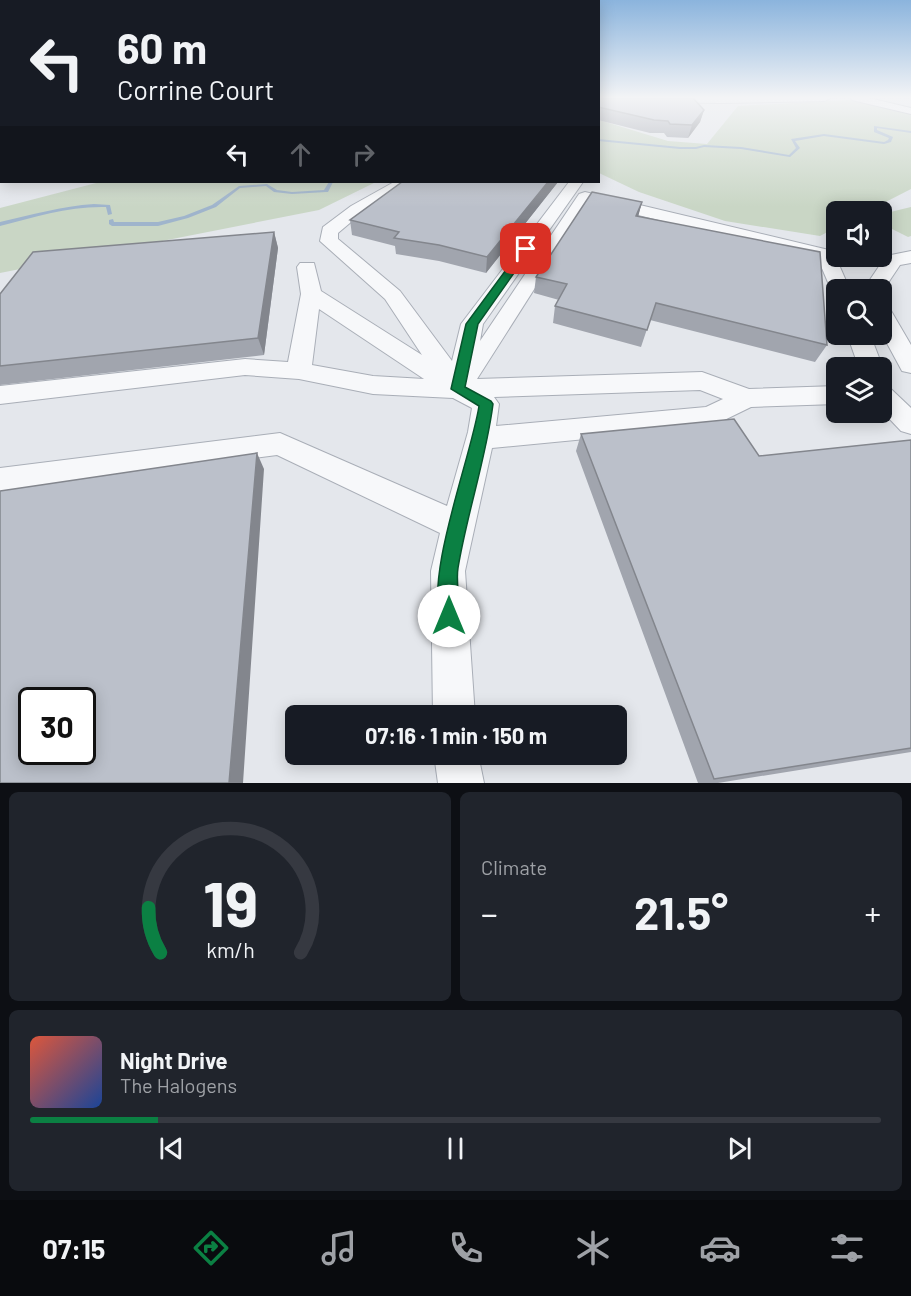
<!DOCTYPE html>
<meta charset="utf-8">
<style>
body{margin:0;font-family:Barlow,sans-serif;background:#20242c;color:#f1f3f6;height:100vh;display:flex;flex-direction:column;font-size:22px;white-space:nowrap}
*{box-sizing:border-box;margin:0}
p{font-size:20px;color:#9ea1a6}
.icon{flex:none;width:33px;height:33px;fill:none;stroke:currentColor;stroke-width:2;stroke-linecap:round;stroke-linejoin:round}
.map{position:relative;height:783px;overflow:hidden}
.side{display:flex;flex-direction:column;gap:9px;padding:9px;background:#0d0f14;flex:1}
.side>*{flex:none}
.top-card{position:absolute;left:0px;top:0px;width:600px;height:183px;box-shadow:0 3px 15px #0003;background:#171b24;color:#f1f3f6;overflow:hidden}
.tools{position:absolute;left:826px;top:201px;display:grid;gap:12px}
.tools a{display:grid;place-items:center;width:66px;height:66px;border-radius:9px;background:#171b24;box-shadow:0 3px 15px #0003;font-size:30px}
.speed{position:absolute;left:18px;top:687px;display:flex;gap:12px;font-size:30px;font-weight:700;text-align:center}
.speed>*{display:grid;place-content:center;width:78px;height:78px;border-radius:50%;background:#171b24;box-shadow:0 3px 15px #0003;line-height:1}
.speed .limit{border:3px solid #111;border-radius:9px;background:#fff;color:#111}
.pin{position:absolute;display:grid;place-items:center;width:51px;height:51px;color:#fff;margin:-26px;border-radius:12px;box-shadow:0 3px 9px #0006}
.me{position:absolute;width:66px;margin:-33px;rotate:0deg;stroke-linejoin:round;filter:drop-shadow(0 0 4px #0008)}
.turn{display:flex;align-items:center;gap:21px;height:126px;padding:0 18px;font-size:27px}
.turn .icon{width:78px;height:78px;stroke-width:2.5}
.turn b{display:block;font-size:42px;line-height:51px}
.lanes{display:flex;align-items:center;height:57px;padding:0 18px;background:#0003;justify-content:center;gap:30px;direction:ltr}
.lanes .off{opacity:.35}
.big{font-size:45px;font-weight:700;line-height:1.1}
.side .tile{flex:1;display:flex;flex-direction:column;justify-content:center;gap:9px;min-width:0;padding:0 21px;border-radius:9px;background:#20242c}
.side .dial{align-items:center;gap:0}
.dial svg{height:156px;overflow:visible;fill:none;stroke:#363941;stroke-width:7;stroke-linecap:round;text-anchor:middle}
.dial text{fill:#f1f3f6;stroke:none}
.song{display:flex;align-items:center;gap:18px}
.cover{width:72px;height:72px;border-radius:9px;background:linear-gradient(135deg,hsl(10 70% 55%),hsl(220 70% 35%))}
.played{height:6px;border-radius:3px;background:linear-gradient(90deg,#0b8043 15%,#363941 15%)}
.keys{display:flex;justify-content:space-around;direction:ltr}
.heat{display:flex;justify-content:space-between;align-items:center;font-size:33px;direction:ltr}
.side .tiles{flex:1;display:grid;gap:9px;grid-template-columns:1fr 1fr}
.tile:last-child{grid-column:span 2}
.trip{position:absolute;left:285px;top:705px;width:342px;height:60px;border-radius:9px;background:#171b24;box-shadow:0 3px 15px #0003;font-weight:700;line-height:60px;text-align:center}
.tabs{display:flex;height:96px;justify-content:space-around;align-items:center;background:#090b0e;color:#9ea1a6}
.tabs .icon{width:42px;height:42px}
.tabs .selected{color:#0b8043}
.tabs b{font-size:27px;color:#f1f3f6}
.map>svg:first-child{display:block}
</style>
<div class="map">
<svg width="911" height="783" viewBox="0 0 911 783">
<rect width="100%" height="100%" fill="#e4e7ec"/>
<path fill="#c9d6c5" d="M849,100L911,111V189L868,211L837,212V227L820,236L725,221L639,192L599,173V120L668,141L707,144L738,106Z
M100,182H376L319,210L0,273V208Z
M911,207V236L908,237L882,224V214Z"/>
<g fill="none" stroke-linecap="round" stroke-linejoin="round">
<path fill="#9fb4cc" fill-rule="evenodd" d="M874,126L911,131V133L877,128V130L893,137L891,142L884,144L824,136L795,141L800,148L790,157L741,149L704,147L696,149H680L598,141V139L680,147H696L704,145L741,147L789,155L796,148L791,139L824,134L884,142L888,140L889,138L874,132Z
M329,182H333L328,192H326L292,194L274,192L266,186L240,188L216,207L188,218L158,226H112L109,224V220L113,219L114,222H158L184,216L212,205L239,186L267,184L277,190L292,192L324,190Z
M94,204L110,205L112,214L108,215L106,207C69,206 35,217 0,226V222C31,215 62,206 94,204Z"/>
<defs>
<path id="minor" d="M612,98H830L825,101L719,103L617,101Z
M851,98H869L911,108V114L852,100Z
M394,182H411L363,212L338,233V239L400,291L452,361L461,324L569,182H583L483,324L480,341L579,194L585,192L833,251L850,290H837V295L833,294L818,259L589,203L477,379L702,372L749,389L837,386V404L751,407L710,427L492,448L465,571L475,716H433L431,571L440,533L277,455L0,492V468L280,433L447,506L468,432L472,408L453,398L373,394L299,379L245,375L0,404V386L245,359L288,362L301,294L297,267L300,263H314L321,291L422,355L385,299L320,241L323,227L351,206ZM319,309L424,379L373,376L312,365ZM700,390L723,399L706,407L496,426L499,404L494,397Z
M911,251V263L900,265L882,292V290H863L886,256Z
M882,308L890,309L911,345V373L902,371L882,334Z
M847,334H870L883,368L882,370V368H859Z
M882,386L891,389L911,408V434L901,431L882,411Z
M434,754H478L484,783H438Z"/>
</defs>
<use href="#minor" stroke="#a9aeb7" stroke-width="2"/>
<use href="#minor" fill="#f7f8fa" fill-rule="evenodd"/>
</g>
<path fill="#a1a5ae" d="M598,98L704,110L700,122L688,138L667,137L664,133H650L598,120Z
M2,99V177H0V100Z
M402,182H558L486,273L439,261L396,254L395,246L352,235L350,220Z
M642,202L638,216L827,345L815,362L650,320L641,347L553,323L555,306L559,300L534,293L536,277Z
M274,232L278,248L264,355L0,385V294Z
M581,434L759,456L911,440V752L718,783H698L576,451Z"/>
<path fill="#83868d" d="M704,110L700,122L688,138L692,125Z
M548,182H558L486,273L487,257Z
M642,202L638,217L636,216Z
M274,232L278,248L264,355L258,338Z
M257,453L264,469L243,783H229Z"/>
<path fill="#bbc0ca" stroke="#83868d" stroke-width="1.5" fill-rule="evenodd" d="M598,98H693L704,110L692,125L670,124L668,121L654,120L598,107Z
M2,99V159H0V100Z
M402,182H548L487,257L439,245L394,238L399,232L350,220Z
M592,192L642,202L636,216L820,252L827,345L656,303L647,330L555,306L567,284L536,277Z
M274,232L258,338L0,366V294L33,252Z
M734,419L759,456L911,440V748L714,779L581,434Z
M257,453L229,783H0V491ZM32,700H82V752H32Z"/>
<linearGradient id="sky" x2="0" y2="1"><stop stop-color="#8bb4dd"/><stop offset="0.47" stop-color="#f3f4f6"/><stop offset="1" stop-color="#f3f4f6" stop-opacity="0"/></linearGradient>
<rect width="911" height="207" fill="url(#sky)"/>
<path fill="#0b8043" stroke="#07532c" stroke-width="1.5" d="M523,247L531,249L478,324L465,387L491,401L493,404C486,459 467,513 458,568C455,586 463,606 456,623L449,626L442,623C423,579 471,458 479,406L451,389L466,324Z"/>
</svg>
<div class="tools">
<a><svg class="icon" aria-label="sound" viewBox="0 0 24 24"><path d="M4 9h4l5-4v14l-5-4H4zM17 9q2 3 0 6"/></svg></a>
<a><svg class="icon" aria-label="search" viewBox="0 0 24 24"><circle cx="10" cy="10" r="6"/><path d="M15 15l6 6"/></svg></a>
<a><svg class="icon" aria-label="layers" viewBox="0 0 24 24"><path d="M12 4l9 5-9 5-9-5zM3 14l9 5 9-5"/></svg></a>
</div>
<div class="speed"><div class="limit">30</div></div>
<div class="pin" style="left:526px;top:249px;background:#d93025"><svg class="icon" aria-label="arrive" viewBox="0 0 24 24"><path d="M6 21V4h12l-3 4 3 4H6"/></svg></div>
<svg class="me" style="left:449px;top:616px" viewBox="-20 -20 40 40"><circle r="19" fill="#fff"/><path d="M0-13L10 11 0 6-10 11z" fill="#0b8043"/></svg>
<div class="trip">07:16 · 1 min · 150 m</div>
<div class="top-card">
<div class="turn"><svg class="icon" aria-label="left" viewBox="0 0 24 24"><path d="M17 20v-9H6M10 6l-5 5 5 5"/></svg><div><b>60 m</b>Corrine Court</div></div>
<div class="lanes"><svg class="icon" aria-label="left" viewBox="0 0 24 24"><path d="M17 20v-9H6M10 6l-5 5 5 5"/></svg><svg class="icon off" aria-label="ahead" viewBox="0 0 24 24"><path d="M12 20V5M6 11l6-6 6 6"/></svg><svg class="icon off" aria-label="right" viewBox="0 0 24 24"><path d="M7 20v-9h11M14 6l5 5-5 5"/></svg></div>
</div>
</div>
<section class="side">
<div class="tiles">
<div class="tile dial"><svg viewBox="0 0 100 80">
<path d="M14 69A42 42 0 1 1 86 69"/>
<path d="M14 69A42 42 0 0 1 8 46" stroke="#0b8043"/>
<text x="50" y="56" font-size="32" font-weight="700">19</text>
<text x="50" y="72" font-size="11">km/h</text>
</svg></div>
<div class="tile"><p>Climate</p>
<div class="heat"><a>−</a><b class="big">21.5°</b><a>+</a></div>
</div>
<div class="tile">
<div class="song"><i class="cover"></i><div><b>Night Drive</b><p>The Halogens</p></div></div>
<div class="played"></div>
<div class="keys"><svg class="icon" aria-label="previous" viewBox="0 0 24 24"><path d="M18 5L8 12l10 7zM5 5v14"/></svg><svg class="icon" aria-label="pause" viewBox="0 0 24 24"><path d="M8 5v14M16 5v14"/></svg><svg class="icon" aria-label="next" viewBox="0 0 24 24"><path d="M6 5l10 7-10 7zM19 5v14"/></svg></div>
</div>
</div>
</section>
<nav class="tabs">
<b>07:15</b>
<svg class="icon selected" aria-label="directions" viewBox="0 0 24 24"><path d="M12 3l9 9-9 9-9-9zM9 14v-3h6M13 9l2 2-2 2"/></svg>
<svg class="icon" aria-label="music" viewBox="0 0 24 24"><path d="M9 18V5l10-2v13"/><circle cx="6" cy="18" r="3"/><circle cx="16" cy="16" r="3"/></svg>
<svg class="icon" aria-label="phone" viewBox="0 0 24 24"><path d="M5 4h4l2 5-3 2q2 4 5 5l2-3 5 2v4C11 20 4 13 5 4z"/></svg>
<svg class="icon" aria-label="climate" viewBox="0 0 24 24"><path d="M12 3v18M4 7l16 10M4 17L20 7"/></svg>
<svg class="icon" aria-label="car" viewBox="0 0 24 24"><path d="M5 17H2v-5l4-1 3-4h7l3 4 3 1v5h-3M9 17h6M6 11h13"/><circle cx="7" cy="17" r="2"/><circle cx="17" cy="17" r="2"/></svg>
<svg class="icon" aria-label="filters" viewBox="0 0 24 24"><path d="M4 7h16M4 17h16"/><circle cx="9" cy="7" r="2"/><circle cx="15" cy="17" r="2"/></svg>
</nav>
